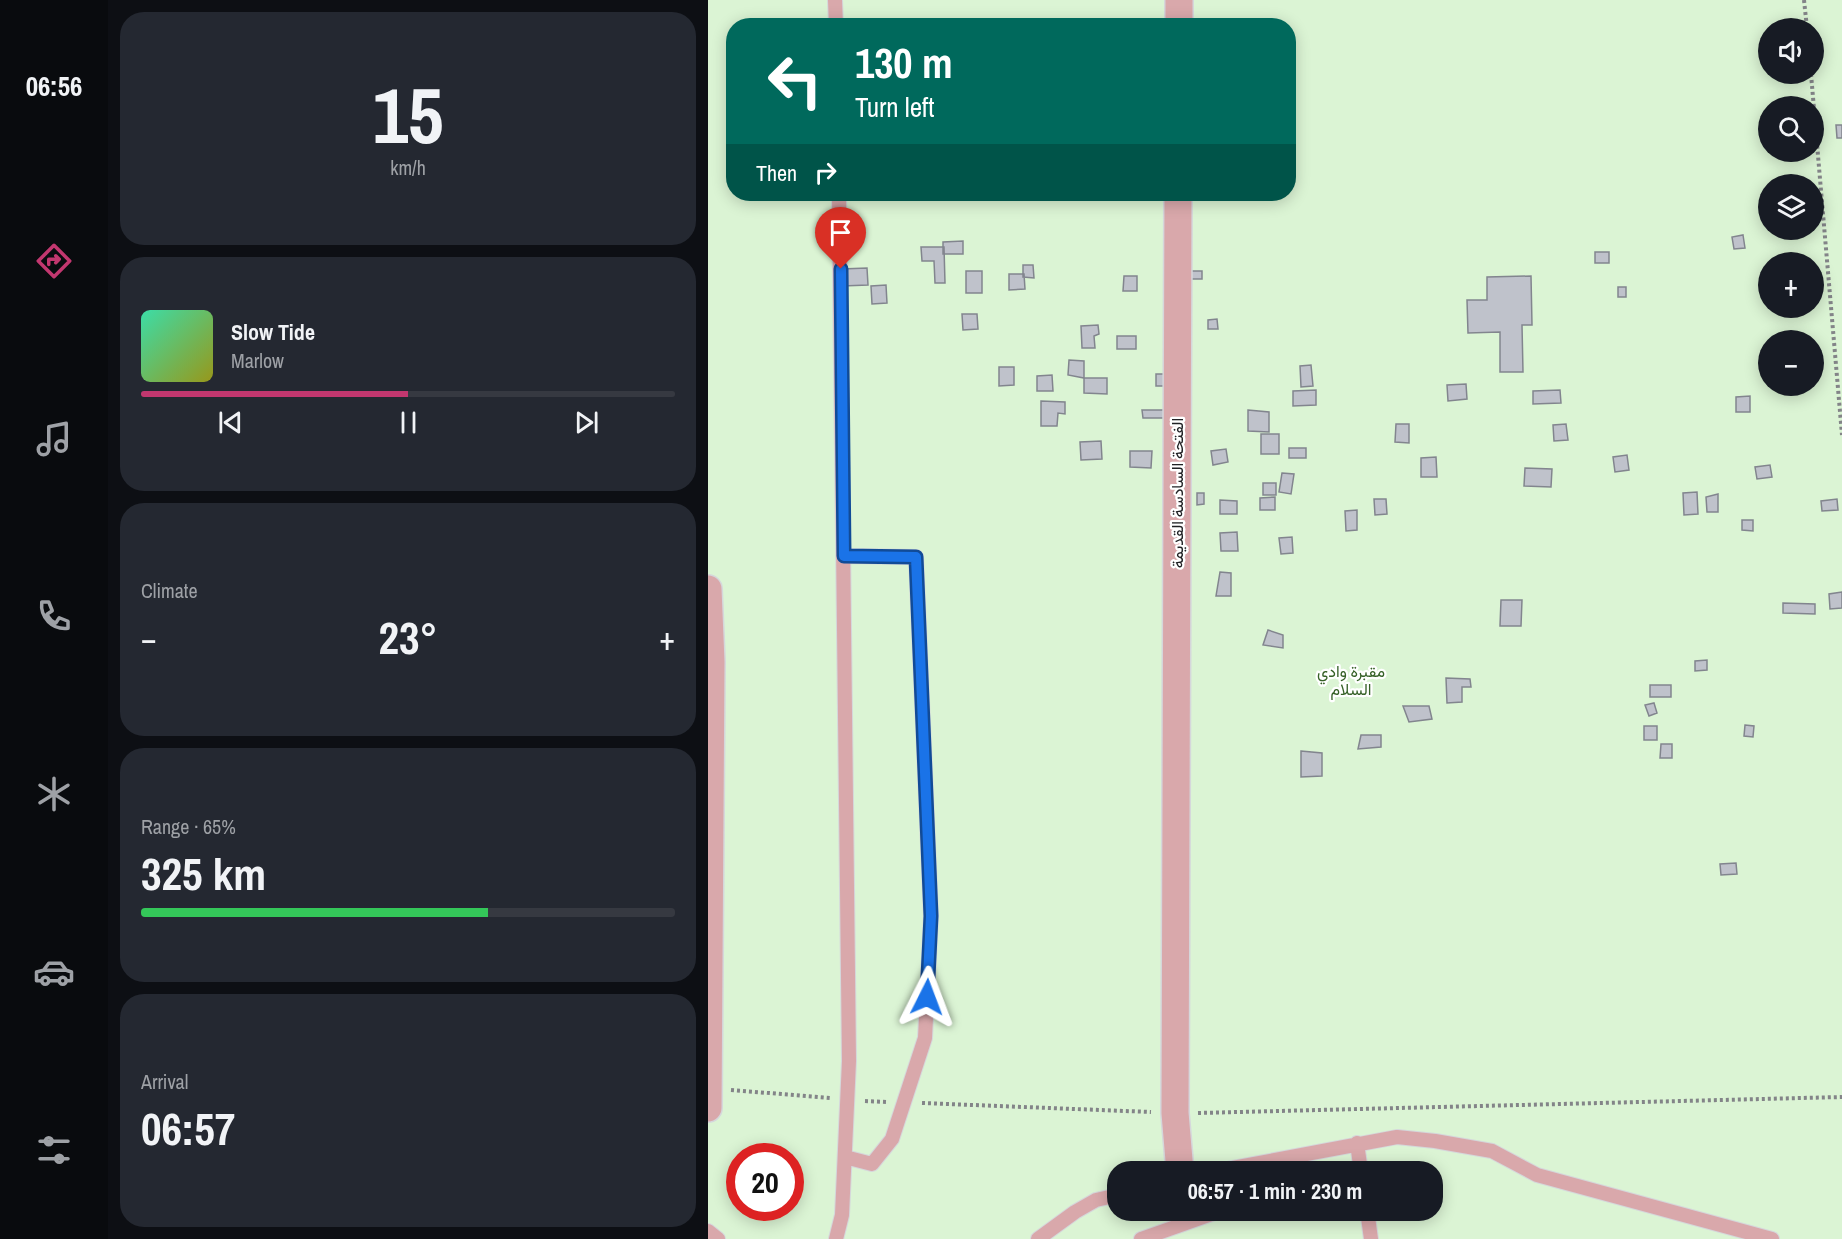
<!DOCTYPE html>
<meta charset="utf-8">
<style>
body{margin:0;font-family:"Archivo Narrow",Vazirmatn,sans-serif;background:#242831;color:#f1f3f6;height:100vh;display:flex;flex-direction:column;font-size:22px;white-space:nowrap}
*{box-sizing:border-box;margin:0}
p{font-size:20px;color:#9ea1a6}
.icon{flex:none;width:33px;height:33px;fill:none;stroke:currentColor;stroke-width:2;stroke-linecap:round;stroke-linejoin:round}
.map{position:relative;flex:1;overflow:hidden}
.details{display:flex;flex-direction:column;gap:12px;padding:12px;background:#0d0f14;width:600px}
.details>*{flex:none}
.banner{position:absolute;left:18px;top:18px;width:570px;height:183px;border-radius:24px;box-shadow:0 3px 15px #0003;background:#00695c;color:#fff;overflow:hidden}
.tools{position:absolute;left:1050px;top:18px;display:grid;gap:12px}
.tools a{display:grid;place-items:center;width:66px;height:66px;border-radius:50%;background:#171b24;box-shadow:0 3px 15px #0003;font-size:30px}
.speed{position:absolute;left:18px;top:1143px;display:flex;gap:12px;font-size:30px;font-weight:700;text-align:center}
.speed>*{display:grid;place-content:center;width:78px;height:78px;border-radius:50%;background:#171b24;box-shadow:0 3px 15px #0003;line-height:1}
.speed .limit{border:9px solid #d22;background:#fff;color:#111}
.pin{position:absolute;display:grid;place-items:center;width:51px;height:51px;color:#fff;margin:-62px -26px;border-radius:50% 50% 50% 0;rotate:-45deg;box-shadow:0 0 6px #0007}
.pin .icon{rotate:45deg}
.me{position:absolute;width:66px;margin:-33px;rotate:3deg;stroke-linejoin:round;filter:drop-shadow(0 0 4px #0008)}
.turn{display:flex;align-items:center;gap:21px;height:126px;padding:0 30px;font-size:27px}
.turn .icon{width:78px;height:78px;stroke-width:2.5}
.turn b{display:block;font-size:42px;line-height:51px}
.then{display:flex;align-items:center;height:57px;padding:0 30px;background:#0003;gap:12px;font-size:22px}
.big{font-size:45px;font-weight:700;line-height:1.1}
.details .tile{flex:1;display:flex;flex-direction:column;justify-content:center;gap:9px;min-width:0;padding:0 21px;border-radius:24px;background:#242831}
.details .dial{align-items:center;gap:0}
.dial b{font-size:78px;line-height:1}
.song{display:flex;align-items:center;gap:18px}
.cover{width:72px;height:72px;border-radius:9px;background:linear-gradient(135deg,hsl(160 70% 55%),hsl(60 70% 35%))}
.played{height:6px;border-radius:3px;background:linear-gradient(90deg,#c2376f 50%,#363941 50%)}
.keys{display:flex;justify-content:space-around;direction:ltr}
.heat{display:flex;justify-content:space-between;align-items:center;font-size:33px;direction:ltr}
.charge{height:9px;border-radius:4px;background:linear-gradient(90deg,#34c759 65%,#363941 0)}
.trip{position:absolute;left:399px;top:1161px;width:336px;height:60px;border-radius:24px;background:#171b24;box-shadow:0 3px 15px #0003;font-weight:700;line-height:60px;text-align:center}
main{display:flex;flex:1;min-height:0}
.dock{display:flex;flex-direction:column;width:108px;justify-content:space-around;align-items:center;background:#090b0e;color:#9ea1a6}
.dock .icon{width:42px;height:42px}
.dock .active{color:#c2376f}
.dock b{font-size:27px;color:#f1f3f6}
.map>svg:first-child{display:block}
</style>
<main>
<nav class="dock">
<b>06:56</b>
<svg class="icon active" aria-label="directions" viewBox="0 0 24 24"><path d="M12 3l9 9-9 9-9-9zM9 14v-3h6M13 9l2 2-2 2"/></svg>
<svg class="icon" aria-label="music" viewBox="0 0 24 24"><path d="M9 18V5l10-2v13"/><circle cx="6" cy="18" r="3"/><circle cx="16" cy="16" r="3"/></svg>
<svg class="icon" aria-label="phone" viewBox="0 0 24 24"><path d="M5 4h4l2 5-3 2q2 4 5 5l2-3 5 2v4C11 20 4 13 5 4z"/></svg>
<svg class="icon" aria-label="climate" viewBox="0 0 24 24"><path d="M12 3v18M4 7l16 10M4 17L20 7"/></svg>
<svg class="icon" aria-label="car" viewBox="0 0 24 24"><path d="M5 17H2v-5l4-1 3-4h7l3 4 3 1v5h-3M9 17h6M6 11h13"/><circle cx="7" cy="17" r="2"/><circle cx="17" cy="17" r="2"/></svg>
<svg class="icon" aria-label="filters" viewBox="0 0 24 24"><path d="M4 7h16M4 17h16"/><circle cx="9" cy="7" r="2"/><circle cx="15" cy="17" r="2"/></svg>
</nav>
<section class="details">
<div class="tile dial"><b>15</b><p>km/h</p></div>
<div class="tile">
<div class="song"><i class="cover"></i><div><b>Slow Tide</b><p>Marlow</p></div></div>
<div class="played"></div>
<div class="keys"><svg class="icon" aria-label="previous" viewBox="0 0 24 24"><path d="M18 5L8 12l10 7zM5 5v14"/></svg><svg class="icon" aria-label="pause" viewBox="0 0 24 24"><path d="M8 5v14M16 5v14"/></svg><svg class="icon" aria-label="next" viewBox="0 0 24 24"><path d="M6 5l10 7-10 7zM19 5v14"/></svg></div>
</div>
<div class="tile"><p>Climate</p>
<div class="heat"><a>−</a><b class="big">23°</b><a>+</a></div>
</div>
<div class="tile"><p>Range · 65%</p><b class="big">325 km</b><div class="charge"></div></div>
<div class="tile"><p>Arrival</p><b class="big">06:57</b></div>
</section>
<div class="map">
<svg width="1134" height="1239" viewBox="0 0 1134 1239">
<rect width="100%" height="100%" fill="#f8fafe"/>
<path fill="#dbf4d4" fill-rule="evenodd" d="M0,0H1134V1239H4L0,1236ZM26,26H580V194H26ZM1060,28H1106V74H1060ZM1060,106H1106V152H1060ZM1060,184H1106V230H1060ZM1060,262H1106V308H1060ZM1060,340H1106V386H1060ZM32,1156H82V1208H32ZM410,1172H724V1210H410Z"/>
<path fill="#bfc2cb" stroke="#82858e" stroke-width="1.5" d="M1128,125H1134V138H1129Z
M1035,235L1037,248L1026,249L1024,237Z
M255,241V254H235V242Z
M213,247H236L237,283H227L226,261H214Z
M887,252H901V263H887Z
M315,265H325L326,278L315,277Z
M159,268L160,285L134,286L133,269Z
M258,271H274V293H258Z
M481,271H494V279H481Z
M301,274H316L317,289L301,290Z
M416,276H429V291H415Z
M823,276L824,325H814L815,372H792V332L760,333L759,300H779V277Z
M178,285L179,303L164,304L163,286Z
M910,287H918V297H910Z
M254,314H269L270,329L255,330Z
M509,319L510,329H500V320Z
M390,325L391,334L386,336L387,348H374L373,326Z
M409,336H428V349H409Z
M361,360L376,361V378L360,375Z
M603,365L605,386L593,387L592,366Z
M291,367H306V385L291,386Z
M448,374H460V386H448Z
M344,375L345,391H329V376Z
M376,378H399V394L376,393Z
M758,384L759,399L740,401L739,385Z
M608,390V405L585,406V391Z
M852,390L853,403L825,404V391Z
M1042,396V412H1028V397Z
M333,401L357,402V414L350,413L349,426H333Z
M434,410H456V418H435Z
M540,410L561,412V432L540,431Z
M688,424H701V443L687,442Z
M858,424L860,440L846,441L845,425Z
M553,434H571V454H553Z
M393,441L394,459L373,460L372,442Z
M581,448H598V458H581Z
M518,449L520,462L505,465L503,451Z
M422,451H444L443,468L422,467Z
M919,455L921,470L907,472L905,457Z
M728,457L729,477H713V458Z
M1062,465L1064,477L1049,479L1047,467Z
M817,468L844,469L843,487L816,486Z
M574,473L586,474L583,494L571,492Z
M555,483H568V495H555Z
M989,492L990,514L976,515L975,493Z
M489,493H496V504L489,505Z
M1010,494V512H999L998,497Z
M567,497V510H552V498Z
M666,499H678L679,514L667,515Z
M1129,499L1130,510L1114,511L1113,501Z
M512,500L529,501V514H512Z
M649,510V530L638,531L637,511Z
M1034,520H1045V531L1034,530Z
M529,532L530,551H513L512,533Z
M584,537L585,553L573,554L571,538Z
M512,572L523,573V596H508Z
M1134,592V608L1122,609L1121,594Z
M793,600H814L813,626H792Z
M1075,603L1107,604V614L1075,613Z
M560,630L575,635V648L555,645Z
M999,660V670L987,671V661Z
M738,678L762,679L763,687H754V702L739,703Z
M942,685H963V697H942Z
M946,703L949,713L941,716L937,705Z
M695,706H721L724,719L701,722Z
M1037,725L1046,726L1045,737L1036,736Z
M936,726H949V740H936Z
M653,735H673V747L650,749Z
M953,744H964V758H952Z
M593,751L614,753V776L593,777Z
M1028,863L1029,874L1013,875L1012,864Z"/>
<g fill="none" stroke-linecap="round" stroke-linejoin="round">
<defs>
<path id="service" d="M127,0L128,26
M136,556L208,557L223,916L217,1038L184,1139L164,1164L137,1157
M649,1143L653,1172
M503,1172L689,1137L727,1141L784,1151L829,1175L1064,1239
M659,1210L663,1239
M0,1231L10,1239
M128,1239L134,1215L141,1061L131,194
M330,1239L367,1212L388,1200L410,1195
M433,1239L515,1210"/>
<path id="minor" d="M471,26V0
M470,194L467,1113L472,1172
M0,589L3,662L0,1108"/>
</defs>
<use href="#service" stroke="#d5d7db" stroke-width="16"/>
<use href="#minor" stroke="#d5d7db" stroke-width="30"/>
<path stroke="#838488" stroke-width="4" stroke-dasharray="3 3" stroke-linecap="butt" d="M1096,0L1099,28
M1103,74L1134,435
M23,1090L123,1098
M157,1101L180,1102
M214,1103L443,1112
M490,1113L1134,1097"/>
<use href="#service" stroke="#d9a8ab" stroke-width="14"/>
<use href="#minor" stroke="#d9a8ab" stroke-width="27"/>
</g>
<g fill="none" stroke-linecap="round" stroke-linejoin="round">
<defs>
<path id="route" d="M133,269L136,556L208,557L223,916L219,997"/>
</defs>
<use href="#route" stroke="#114b97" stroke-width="15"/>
<use href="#route" stroke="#1a73e8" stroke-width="10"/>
</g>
<g text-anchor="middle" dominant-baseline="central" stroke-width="4.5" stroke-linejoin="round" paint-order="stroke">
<g font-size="16" fill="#202124" stroke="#fff">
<text transform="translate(469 493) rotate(-90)">الفتحة السادسة القديمة</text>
</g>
<g font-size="16" fill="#356026" stroke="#fff">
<text x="643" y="671">مقبرة وادي<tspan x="643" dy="18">السلام</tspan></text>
</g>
</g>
</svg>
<div class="tools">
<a><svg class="icon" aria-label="sound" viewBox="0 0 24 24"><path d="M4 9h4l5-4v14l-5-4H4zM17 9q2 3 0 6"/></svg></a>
<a><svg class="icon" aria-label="search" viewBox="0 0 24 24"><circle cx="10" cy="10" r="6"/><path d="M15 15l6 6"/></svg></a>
<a><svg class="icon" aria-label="layers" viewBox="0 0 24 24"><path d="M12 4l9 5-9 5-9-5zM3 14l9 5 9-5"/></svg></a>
<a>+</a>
<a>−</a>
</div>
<div class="speed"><div class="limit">20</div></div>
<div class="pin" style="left:133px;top:269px;background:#d93025"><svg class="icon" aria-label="arrive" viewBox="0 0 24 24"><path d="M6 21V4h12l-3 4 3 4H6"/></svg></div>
<svg class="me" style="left:219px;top:997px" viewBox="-20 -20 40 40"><path d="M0-17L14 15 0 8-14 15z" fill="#1a73e8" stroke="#fff" stroke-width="4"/></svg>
<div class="trip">06:57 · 1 min · 230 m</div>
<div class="banner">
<div class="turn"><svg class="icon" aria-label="left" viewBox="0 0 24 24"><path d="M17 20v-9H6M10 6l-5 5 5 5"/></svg><div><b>130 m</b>Turn left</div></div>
<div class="then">Then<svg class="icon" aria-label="right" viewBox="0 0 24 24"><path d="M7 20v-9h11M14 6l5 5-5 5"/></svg></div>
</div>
</div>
</main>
